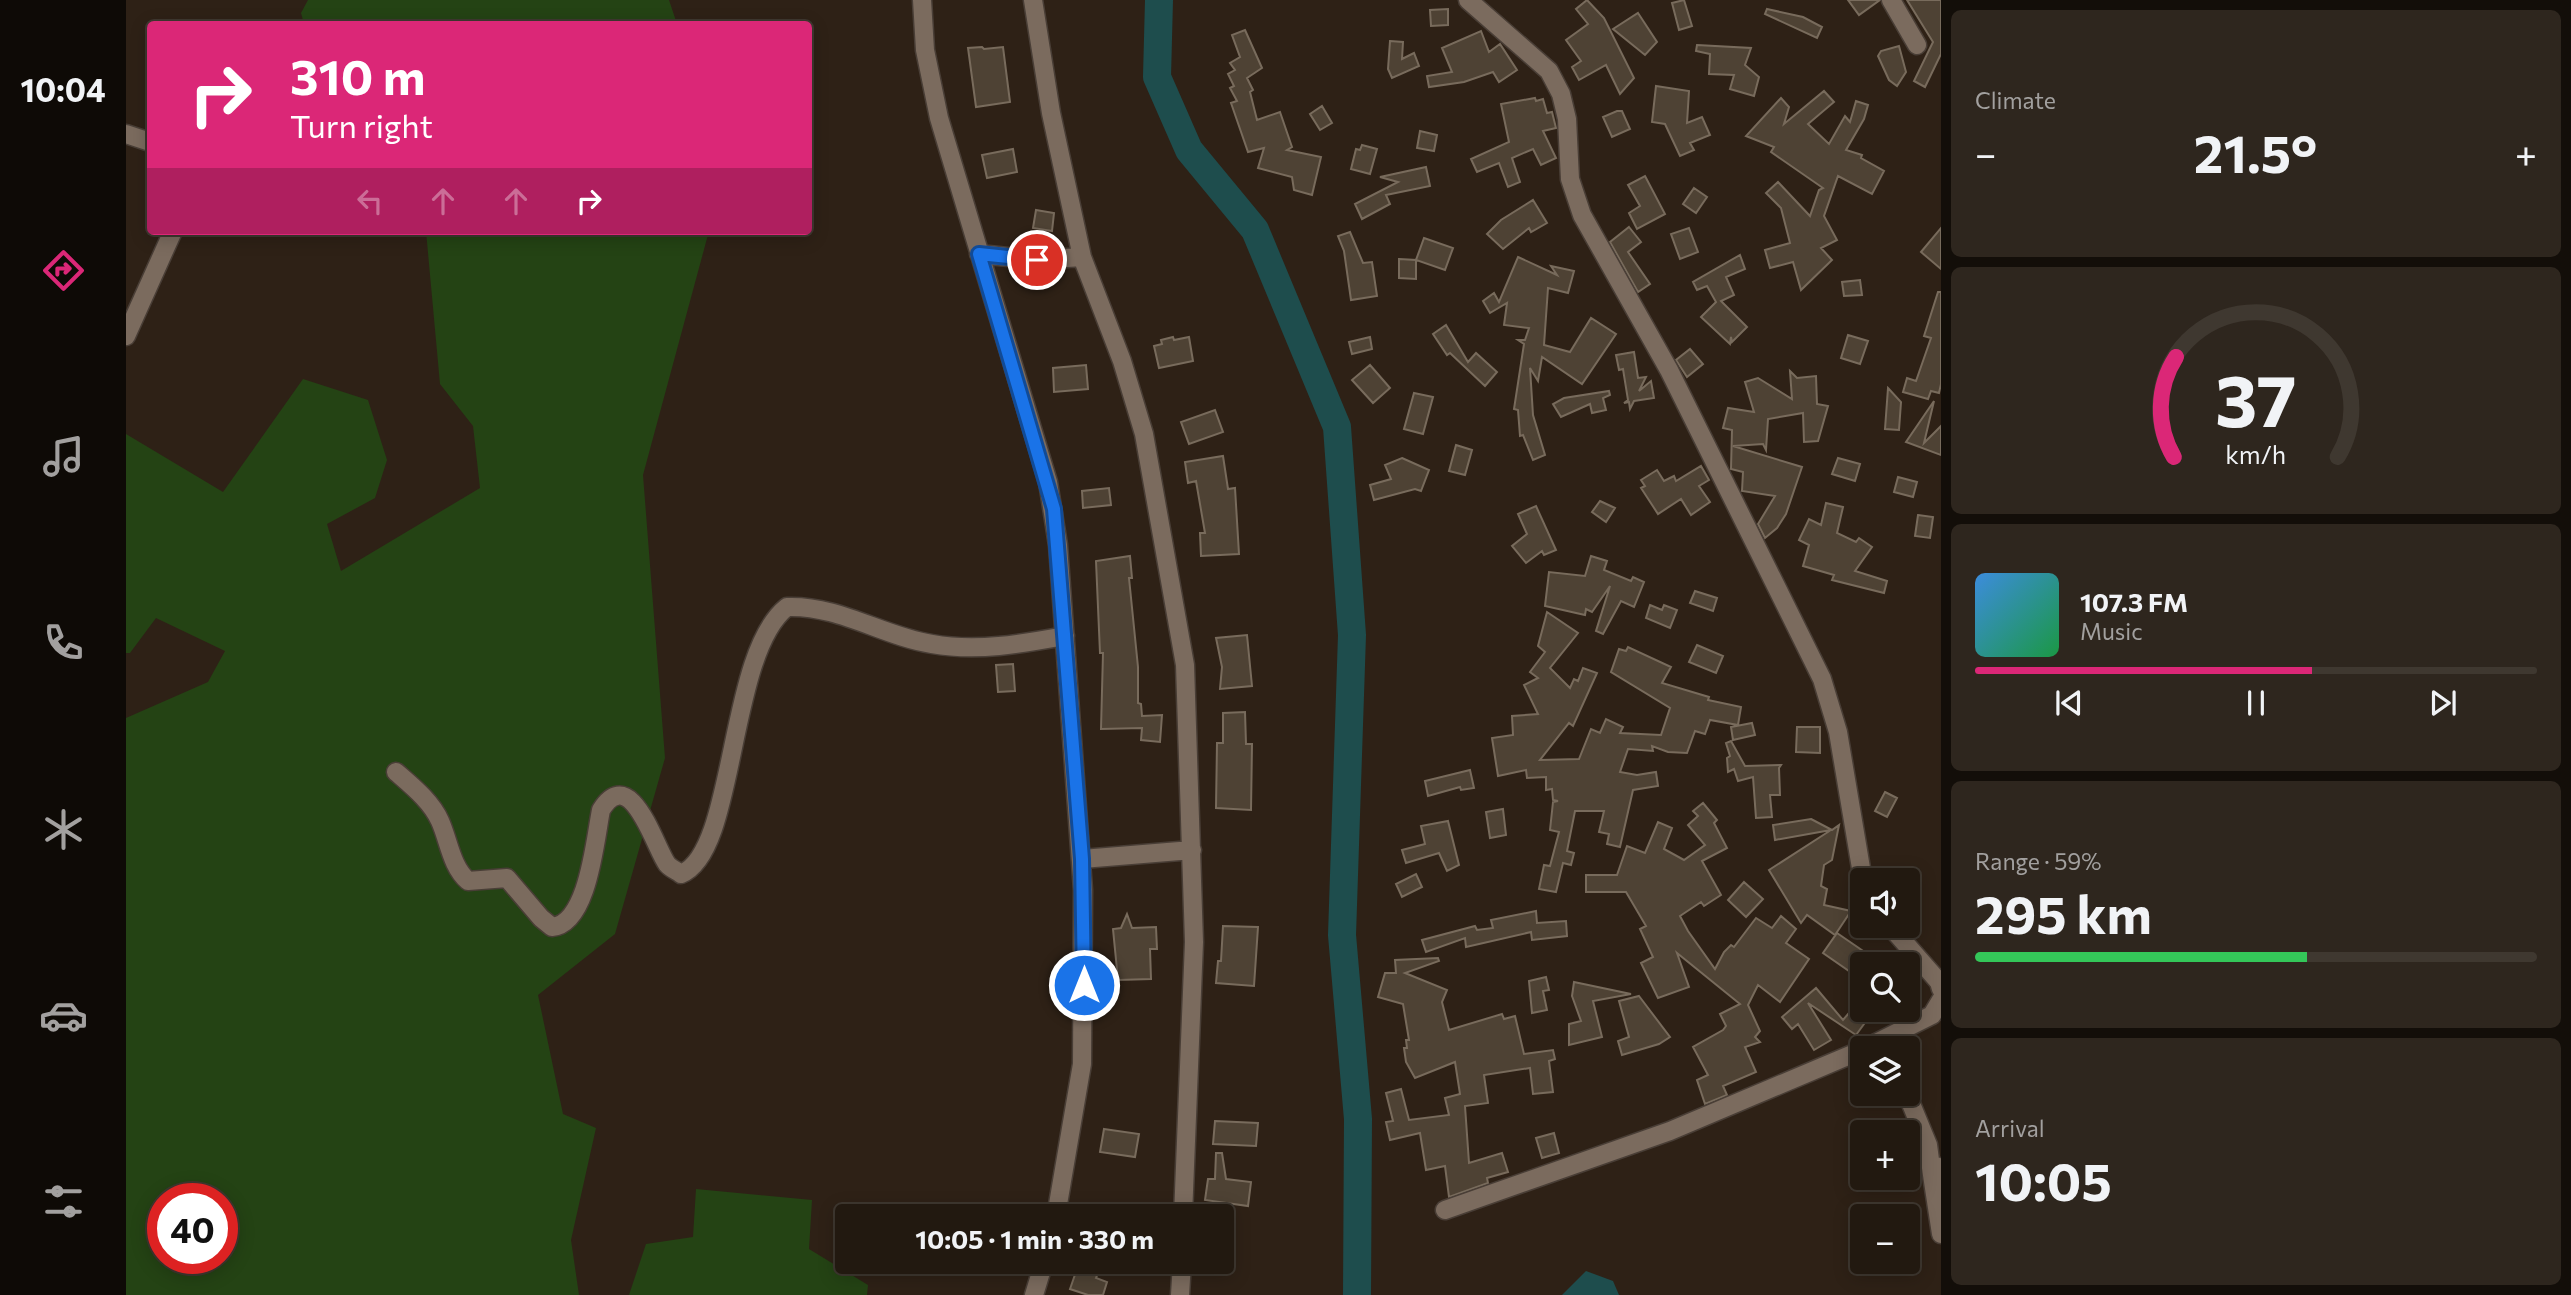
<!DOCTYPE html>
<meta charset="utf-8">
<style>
body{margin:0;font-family:Commissioner,sans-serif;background:#2e261e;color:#f1f3f6;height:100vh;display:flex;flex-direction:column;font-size:26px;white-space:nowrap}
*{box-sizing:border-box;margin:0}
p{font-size:23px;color:#a2a09f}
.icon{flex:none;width:38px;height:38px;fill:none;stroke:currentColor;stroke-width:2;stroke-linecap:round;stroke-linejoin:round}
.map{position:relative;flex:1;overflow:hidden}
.sheet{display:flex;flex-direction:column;gap:10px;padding:10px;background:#130e09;width:630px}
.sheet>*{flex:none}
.banner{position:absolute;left:21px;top:21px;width:665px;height:214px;border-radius:7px;box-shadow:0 4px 18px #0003,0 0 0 2px #3f3830;background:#db2777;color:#fff;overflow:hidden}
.tools{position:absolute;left:1724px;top:868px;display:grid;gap:14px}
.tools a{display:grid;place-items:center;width:70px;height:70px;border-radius:7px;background:#221910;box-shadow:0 4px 18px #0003,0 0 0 2px #3f3830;font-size:35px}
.speed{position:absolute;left:21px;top:1183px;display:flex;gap:14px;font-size:35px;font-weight:700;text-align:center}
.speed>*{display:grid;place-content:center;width:91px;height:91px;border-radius:50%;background:#221910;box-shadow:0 4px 18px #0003,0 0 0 2px #3f3830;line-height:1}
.speed .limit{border:10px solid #d22;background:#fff;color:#111}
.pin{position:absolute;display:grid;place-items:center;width:60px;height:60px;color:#fff;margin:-30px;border:4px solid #fff;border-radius:50%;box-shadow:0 2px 7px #0007}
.me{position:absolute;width:77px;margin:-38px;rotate:0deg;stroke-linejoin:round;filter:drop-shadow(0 0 5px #0008)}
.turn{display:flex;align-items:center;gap:24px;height:147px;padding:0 28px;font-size:32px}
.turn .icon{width:91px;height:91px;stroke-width:2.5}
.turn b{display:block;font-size:49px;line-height:60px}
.lanes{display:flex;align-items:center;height:66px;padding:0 28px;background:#0003;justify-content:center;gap:35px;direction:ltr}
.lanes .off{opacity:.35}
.big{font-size:52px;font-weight:700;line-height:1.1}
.sheet .card{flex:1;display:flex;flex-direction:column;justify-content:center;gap:10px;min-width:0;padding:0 24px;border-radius:10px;background:#2e261e}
.sheet .dial{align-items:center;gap:0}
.dial svg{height:182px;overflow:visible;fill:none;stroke:#3f3830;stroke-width:7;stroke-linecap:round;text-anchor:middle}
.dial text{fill:#f1f3f6;stroke:none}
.song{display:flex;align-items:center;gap:21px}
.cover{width:84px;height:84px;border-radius:10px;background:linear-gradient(135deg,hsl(210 70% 55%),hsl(140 70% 35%))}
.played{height:7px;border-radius:4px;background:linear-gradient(90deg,#db2777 60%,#3f3830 60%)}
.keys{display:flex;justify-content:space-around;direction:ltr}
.heat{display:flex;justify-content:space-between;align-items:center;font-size:38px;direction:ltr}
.charge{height:10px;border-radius:5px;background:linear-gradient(90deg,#34c759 59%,#3f3830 0)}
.trip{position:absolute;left:709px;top:1204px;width:399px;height:70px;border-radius:7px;background:#221910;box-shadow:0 4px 18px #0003,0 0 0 2px #3f3830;font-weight:700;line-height:70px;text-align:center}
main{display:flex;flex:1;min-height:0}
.menu{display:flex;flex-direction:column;width:126px;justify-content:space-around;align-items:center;background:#0e0a06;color:#a2a09f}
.menu .icon{width:49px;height:49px}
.menu .selected{color:#db2777}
.menu b{font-size:32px;color:#f1f3f6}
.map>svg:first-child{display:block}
</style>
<main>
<nav class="menu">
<b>10:04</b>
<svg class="icon selected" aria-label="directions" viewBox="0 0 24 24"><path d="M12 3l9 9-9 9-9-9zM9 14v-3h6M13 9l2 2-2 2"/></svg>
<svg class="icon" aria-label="music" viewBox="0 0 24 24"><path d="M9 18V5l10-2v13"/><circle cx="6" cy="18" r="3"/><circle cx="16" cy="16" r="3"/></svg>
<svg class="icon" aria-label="phone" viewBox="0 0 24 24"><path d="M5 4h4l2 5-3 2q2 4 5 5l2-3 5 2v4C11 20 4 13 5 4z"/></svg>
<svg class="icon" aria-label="climate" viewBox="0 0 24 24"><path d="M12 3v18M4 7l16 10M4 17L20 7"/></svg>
<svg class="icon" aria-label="car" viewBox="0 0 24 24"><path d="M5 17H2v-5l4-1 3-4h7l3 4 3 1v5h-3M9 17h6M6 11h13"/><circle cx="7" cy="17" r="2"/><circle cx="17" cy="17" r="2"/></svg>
<svg class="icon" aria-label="filters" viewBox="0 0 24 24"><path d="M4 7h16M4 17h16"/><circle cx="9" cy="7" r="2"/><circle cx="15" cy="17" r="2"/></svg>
</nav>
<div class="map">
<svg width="1815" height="1295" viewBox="0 0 1815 1295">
<rect width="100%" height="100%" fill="#2e2116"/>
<path fill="#244314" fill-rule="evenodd" d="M182,0H543L551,24H178L175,13Z
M300,231H583L517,475L539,758L489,934L412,995L437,1114L470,1128L445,1240L453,1295H0V718L82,682L99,651L30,618L4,653H0V434L97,492L177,379L242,400L261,460L249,498L201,524L215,571L354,488L347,426L314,384ZM37,1199H96V1258H37Z
M570,1189L686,1200L683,1249L742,1285L741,1295H503L520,1244L567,1237Z"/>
<path fill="#1e4d4d" d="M1460,1271L1487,1281L1493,1295H1436Z"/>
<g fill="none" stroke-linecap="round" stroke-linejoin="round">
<path stroke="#1e4d4d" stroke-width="28" d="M1033,0L1031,77L1063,150L1129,230L1211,427L1226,635L1216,935L1232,1119L1231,1295"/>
</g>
<path fill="#4e4234" stroke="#786b5c" stroke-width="2" d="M1461,0L1478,18L1508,78L1494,94L1480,65L1453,80L1446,67L1455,61L1440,40L1462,24L1450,9Z
M1558,0L1566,26L1553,30L1546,3Z
M1722,0H1754L1733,15Z
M1781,0H1815V54L1799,87L1788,81L1807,42Z
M1322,9V25L1305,26L1304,10Z
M1641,9L1677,17L1696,27L1691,38L1639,14Z
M1512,13L1531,42L1519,55L1487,29Z
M1119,30L1136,68L1121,78L1127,90L1124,92L1131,120L1154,112L1166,147L1161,150L1195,157L1186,195L1168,190L1166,177L1132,168L1138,148L1122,152L1105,103L1111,101L1104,88L1108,86L1102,74L1109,70L1104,63L1114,57L1106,35Z
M1355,31L1363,52L1374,44L1391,70L1373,82L1367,72L1338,82L1303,87L1301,76L1326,72L1316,48Z
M1264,41L1277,42L1276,59L1288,53L1293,66L1266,78L1262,69Z
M1571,45L1625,48L1619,65L1633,77L1628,96L1604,89L1608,75L1583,74L1584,54L1570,51Z
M1773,46L1780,72L1771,86L1763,80L1752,56L1755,51Z
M856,47L858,49L877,47L884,102L850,107L842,48Z
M1530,86L1563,91L1561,123L1576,117L1584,135L1564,143L1568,150L1554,156L1539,124L1526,122Z
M1698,91L1708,102L1682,124L1703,144L1719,116L1724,122L1730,101L1742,105L1738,119L1720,150L1736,155L1735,158L1758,171L1746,194L1712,176L1698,216L1711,240L1695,248L1706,260L1675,290L1667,262L1644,268L1639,250L1664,243L1655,208L1640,193L1652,182L1684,216L1693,190L1697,188L1645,152L1648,147L1620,136L1655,98L1663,107L1658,124Z
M1409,98L1410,101L1417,99L1421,113L1426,112L1430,128L1417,131L1430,158L1415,165L1407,149L1386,158L1394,182L1382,187L1373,163L1351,172L1345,159L1383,142L1375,104Z
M1196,106L1206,123L1194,130L1184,114Z
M1491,111H1496L1504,129L1486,137L1477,117Z
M1294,131L1311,135L1308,151L1291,148Z
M1236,145L1251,149L1244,174L1225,169L1230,149L1234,150Z
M887,149L891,172L861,178L856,155Z
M1300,167L1304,186L1260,195L1264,204L1236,219L1229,204L1272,182L1254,177Z
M1519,176L1539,214L1511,229L1503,213L1514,206L1502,185Z
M1568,188L1581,197L1570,213L1557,204Z
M1407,200L1421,223L1405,232L1403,228L1377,249L1361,234L1375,220Z
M910,210L928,213L926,231L907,228Z
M1503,227L1515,242L1502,252L1524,284L1512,292L1484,242Z
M1563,228L1572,252L1554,259L1545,234Z
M1815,228V269L1795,252Z
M1224,232L1237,263L1246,262L1251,296L1225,300L1218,251L1212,236Z
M1298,238L1327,248L1319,270L1290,260Z
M1614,255L1619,269L1600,277L1608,295L1595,301L1621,327L1606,342L1605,337L1604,344L1575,317L1590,302L1581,286L1571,290L1567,282Z
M1392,257L1431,275L1425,266L1448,271L1442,293L1422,288L1418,345L1444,352L1465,318L1490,334L1456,384L1416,357L1412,381L1404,368L1407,415L1419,455L1407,460L1397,435L1394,436L1392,410L1388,409L1398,344L1392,340H1399L1403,328L1378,325L1381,303L1364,313L1357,301L1368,293L1373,302Z
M1273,259L1290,260V279L1273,278Z
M1734,280L1736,295L1718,296L1716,282Z
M1812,292H1815V384L1813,393L1805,391L1802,399L1777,392L1781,378L1790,381L1805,338L1798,336Z
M1320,325L1342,362L1350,353L1371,372L1359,386L1324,353L1321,355L1307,334Z
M1722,335L1742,341L1734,364L1715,358Z
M1047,337L1048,340L1063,337L1067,361L1033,368L1028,346L1036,344L1035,340Z
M1244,337L1246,349L1226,354L1223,342Z
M1564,349L1577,364L1561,377L1550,360Z
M1508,352L1512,378L1520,377L1513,391L1525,381L1528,398L1508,401L1504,409L1503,402L1498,403L1502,400L1497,369L1493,370L1490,355Z
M960,365L962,389L928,392L927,368Z
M1244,365L1264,388L1247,403L1226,380Z
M1664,371L1671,378L1690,376L1691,404L1702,406L1692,441L1678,442L1677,413L1642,419L1640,450L1637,444L1607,446L1676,467L1660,514L1651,528L1639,538L1632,524L1649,496L1616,491L1617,472L1605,469L1606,430L1597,428L1602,408L1628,412L1619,382L1632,378L1666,399Z
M1762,388L1775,402L1773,430L1759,429Z
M1483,391L1484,395L1477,398L1480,410L1466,413L1464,404L1435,417L1427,404L1438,398Z
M1288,393L1307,397L1297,434L1278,429Z
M1808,401L1798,443L1815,426V455L1780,442Z
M1089,410L1097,432L1063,444L1055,422Z
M1330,445L1346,450L1339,475L1323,471Z
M1097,456L1102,489L1109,488L1113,554L1075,556L1074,533H1079L1070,481L1062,483L1059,462Z
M1276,458L1303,470L1295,491L1289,489L1248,500L1244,485L1265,479L1259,465Z
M1712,458L1734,464L1729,481L1706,474Z
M1575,466L1583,480L1573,486L1584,502L1565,515L1555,499L1532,514L1515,488L1519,486L1515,480L1531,470L1538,481L1548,476L1550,481Z
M1772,477L1791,482L1787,497L1768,492Z
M983,488L985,505L957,508L956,491Z
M1474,501L1489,508L1480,522L1466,512Z
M1700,503L1717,507L1711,533L1730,542L1733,538L1746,547L1729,571L1761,581L1758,593L1706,580L1708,575L1677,566L1683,545L1673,540L1683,519L1695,525Z
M1410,506L1430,550L1418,555L1416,551L1400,563L1386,546L1401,534L1392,514Z
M1792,515L1807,517L1804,538L1789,536Z
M1004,556L1006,578H1003L1012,667V703L1015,704L1016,716L1036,715L1034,742L1015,740L1016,728L975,729L977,653H974L970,561Z
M1465,556L1481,561L1478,570L1505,581L1507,577L1518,582L1508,607L1495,601L1477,634L1470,631L1484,586L1466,612L1460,609L1459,615L1419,606L1423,572L1459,576Z
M1569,591L1591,598L1587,611L1564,603Z
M1524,605L1536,610L1538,605L1551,610L1544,628L1520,618Z
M1421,612L1452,633L1424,668L1444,688L1448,679L1452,681L1457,668L1471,673L1447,726L1443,723L1414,760L1453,759L1465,729L1474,733L1480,719L1497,727L1494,733L1535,735L1544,708L1485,672L1493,649L1500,651L1502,647L1545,667L1536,683L1583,697L1582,700L1615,707L1612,725L1584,720L1579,734L1569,731L1561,753L1542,752L1526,746L1527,751L1502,749L1494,772L1511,775L1530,772L1532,786L1507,790L1494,847L1481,844L1483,834L1473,832L1478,811H1449L1441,851L1448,853L1445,865L1437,863L1430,892L1413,889L1418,865L1424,866L1433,832L1424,830L1427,802L1432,801L1427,800L1426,789L1420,790V777L1401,778L1400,770L1372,776L1366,738L1387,735L1386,716L1412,714L1398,685L1412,678L1404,672L1419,652L1412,646Z
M1121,635L1126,686L1094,689L1096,667L1090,638Z
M1571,645L1597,656L1590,673L1563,662Z
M887,664L889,691L872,692L870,665Z
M1119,712L1120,744H1126L1125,810L1090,808L1091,743H1097V713Z
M1626,723L1629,735L1607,740L1605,727Z
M1671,727H1694V753L1670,752Z
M1605,741L1619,766L1655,765L1653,768L1654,795H1644L1646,817L1630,818L1627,777L1612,781L1608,769L1602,772L1601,758L1604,756L1600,743Z
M1344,770L1348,788L1335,790L1334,787L1302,796L1299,781Z
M1759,792L1771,798L1761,817L1749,811Z
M1577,803L1591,820L1588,823L1601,848L1576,861L1595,895L1578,906L1575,902L1554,916L1562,931L1589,969L1598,952L1605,945L1608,947L1630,918L1646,928L1655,916L1670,929L1660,943L1683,959L1654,1002L1632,985L1622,1005L1634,1031L1629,1037L1634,1042L1619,1047L1630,1072L1597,1086L1601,1095L1579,1104L1571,1080L1582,1075L1567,1047L1597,1030L1600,1026L1594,1014L1614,1004L1551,953L1563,987L1532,998L1515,963L1527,957L1514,929L1520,926L1500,892H1460V875H1491L1501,846L1519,853L1532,822L1546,828L1538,849L1558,860L1579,845L1562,825L1572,816L1567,811Z
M1377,809L1380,835L1364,838L1360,812Z
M1685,819L1706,830L1713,825L1706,860L1698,865L1695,886L1701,889L1698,905L1725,911L1709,935L1681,915L1675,923L1643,870L1705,830L1649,840L1647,825Z
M1322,821L1333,865L1321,871L1313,853L1280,863L1276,850L1299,844L1295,826Z
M1290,874L1296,887L1276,897L1270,884Z
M1618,882L1637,899L1620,917L1602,900Z
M1410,911L1411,923L1440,921L1441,936L1406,940L1405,932L1340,947L1339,938L1300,952L1296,940L1349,926L1351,930L1367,928L1365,920Z
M1001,914L1006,928L1030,927L1031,949H1024L1025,979L992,980L987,929L995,928Z
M1097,926L1132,927L1128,986L1090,983L1092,961H1095Z
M1711,933L1740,953L1736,958V980L1697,953Z
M1312,958L1313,961L1279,973L1321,990L1316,1002L1323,1030L1376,1014L1378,1019L1389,1016L1398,1054L1427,1050L1429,1059L1423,1061L1427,1092L1407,1094L1404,1068L1358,1075L1362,1103L1339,1106L1343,1163L1376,1153L1382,1172L1361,1178L1362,1183L1323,1197L1319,1166L1300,1170L1294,1133L1264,1140L1260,1122L1267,1121L1260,1093L1275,1089L1283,1120L1323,1115L1319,1098L1334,1094L1329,1062L1289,1078L1280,1062L1278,1048H1281L1280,1040H1283L1277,1004L1252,997L1259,973H1270L1269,960Z
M1420,977L1423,990L1417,991L1421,1010L1406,1013L1403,981Z
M1448,982L1505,994L1467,1001L1476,1037L1443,1045V1024L1455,1021L1446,996Z
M1690,988L1717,1020L1722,1014L1738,1024L1730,1035L1682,1003L1705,1040L1688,1050L1672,1024L1666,1029L1656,1017Z
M1513,996L1544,1037L1533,1044L1496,1055L1492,1041L1503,1037L1493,1001Z
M1089,1121L1132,1123L1130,1146L1087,1144Z
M978,1129L1013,1134L1009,1157L974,1152Z
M1428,1133L1433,1153L1416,1158L1410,1138Z
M1090,1153H1096L1100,1179L1125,1182L1122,1206L1079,1200L1082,1179H1089Z
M952,1266L972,1273L970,1278L981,1282L977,1295H962L944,1289Z"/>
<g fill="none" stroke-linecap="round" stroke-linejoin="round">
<defs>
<path id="minor" d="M796,0L799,50L813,118L922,482L932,545L957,890L956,1064L930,1216
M907,0L925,113L956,257L996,361L1018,434L1059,665L1068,942L1057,1216
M1342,0L1423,71L1435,94L1441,119L1444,179L1456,215L1543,370L1696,679L1712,732L1737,880
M1765,0L1791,45
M0,134L24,142
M853,254L911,260L956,257
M0,336L47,231
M270,772C286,786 305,801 314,821C323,841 325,866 342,881L381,878L415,918L426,927C462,924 469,840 475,810C505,762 529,848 541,864C544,868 551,871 555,874C611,852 601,654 661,607C713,605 756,636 806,644C851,652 895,644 939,636
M956,859L1066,850
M1764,926L1813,982L1815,989
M1740,1048L1806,1015L1815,1000
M1781,1094L1802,1145L1806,1175
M1810,1166L1806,1175L1815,1234
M1319,1210L1544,1131L1736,1050
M908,1295L918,1262
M1054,1295L1056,1262"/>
</defs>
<use href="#minor" stroke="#493e36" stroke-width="21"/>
<use href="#minor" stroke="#7b6b5e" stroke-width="18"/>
</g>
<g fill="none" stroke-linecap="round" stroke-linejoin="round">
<defs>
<path id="route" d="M911,260L853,254L928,509L956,859L958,985"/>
</defs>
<use href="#route" stroke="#114b97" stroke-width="18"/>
<use href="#route" stroke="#1a73e8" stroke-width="12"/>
</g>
</svg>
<div class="tools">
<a><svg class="icon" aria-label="sound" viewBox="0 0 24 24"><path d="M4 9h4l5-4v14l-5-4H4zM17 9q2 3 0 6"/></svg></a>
<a><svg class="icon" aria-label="search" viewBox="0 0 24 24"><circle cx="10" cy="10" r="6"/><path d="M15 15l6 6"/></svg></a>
<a><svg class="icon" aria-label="layers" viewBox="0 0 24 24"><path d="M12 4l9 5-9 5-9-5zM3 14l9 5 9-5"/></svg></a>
<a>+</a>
<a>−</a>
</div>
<div class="speed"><div class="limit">40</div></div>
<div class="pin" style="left:911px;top:260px;background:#d93025"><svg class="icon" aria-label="arrive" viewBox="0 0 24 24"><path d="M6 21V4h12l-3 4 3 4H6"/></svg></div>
<svg class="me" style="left:958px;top:985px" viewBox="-20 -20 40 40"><circle r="17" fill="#1a73e8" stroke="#fff" stroke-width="3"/><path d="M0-11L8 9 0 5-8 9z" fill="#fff"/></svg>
<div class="trip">10:05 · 1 min · 330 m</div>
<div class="banner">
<div class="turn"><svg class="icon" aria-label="right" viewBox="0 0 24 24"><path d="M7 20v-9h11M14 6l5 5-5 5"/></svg><div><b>310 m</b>Turn right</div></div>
<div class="lanes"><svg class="icon off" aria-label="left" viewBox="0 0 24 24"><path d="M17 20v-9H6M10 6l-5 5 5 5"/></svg><svg class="icon off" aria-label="ahead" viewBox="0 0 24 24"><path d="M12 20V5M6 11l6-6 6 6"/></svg><svg class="icon off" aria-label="ahead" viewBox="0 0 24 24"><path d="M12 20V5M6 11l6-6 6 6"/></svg><svg class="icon" aria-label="right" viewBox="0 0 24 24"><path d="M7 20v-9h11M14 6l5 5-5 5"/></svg></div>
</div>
</div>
<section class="sheet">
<div class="card"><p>Climate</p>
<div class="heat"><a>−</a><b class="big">21.5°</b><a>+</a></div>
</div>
<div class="card dial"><svg viewBox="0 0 100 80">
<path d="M14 69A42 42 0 1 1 86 69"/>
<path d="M14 69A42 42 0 0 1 15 25" stroke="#db2777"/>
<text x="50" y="56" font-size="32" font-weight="700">37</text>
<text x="50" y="72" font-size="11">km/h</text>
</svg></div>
<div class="card">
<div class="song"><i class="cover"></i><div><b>107.3 FM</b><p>Music</p></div></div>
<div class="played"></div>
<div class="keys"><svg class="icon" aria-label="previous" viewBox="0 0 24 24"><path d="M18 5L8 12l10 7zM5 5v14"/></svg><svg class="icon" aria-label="pause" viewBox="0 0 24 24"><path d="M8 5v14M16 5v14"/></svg><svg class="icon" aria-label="next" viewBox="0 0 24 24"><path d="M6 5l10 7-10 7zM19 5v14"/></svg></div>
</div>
<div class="card"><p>Range · 59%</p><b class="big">295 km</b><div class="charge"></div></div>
<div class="card"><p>Arrival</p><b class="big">10:05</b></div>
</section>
</main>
